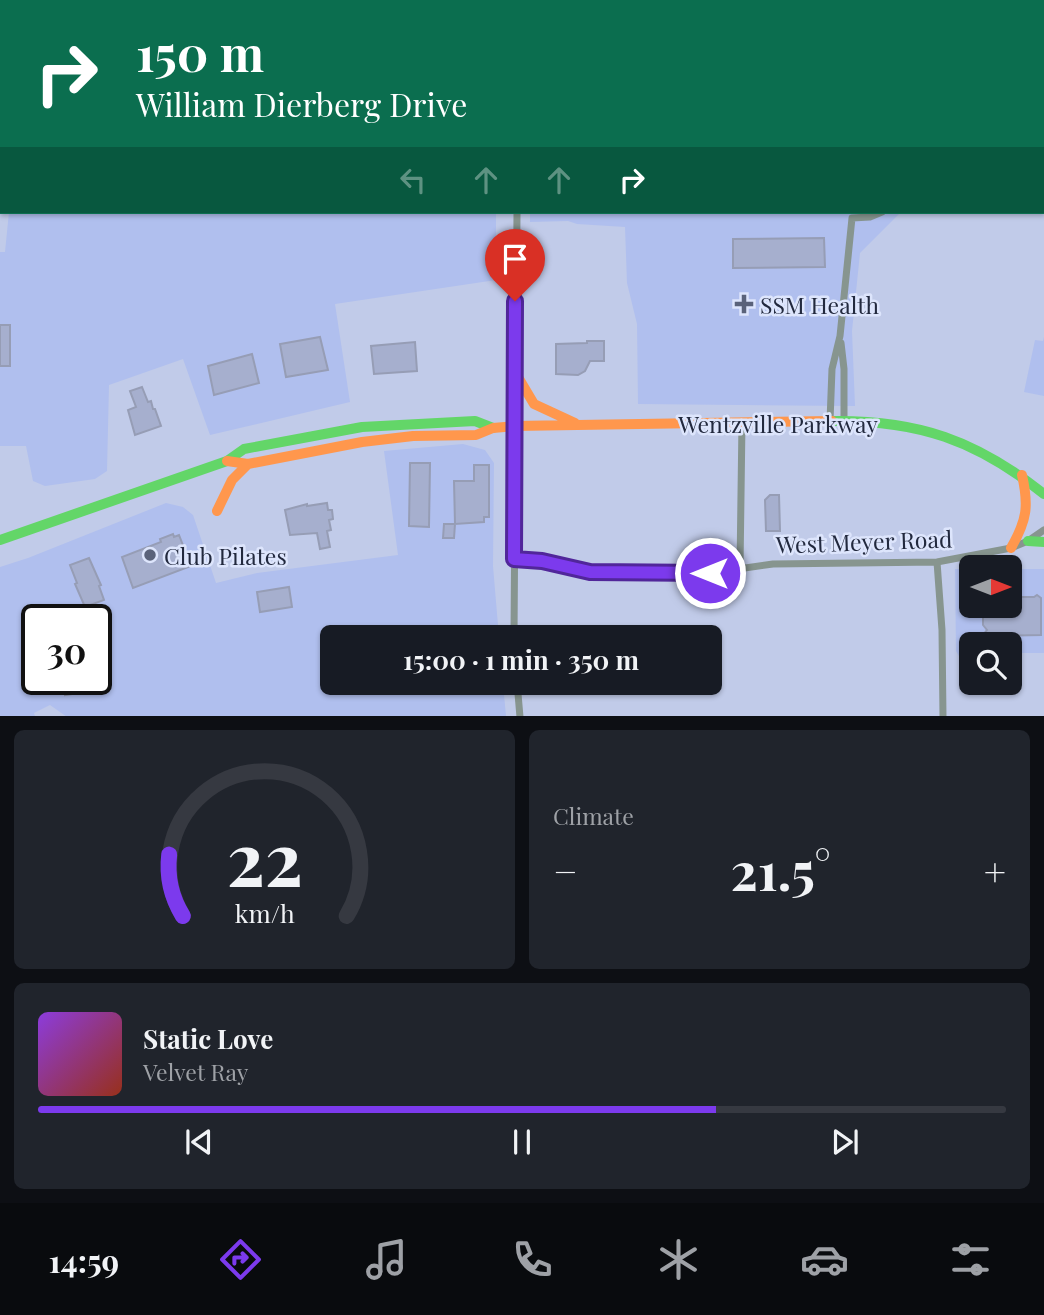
<!DOCTYPE html>
<meta charset="utf-8">
<style>
body{margin:0;font-family:"Playfair Display",serif;background:#20242c;color:#f1f3f6;height:100vh;display:flex;flex-direction:column;font-size:26px;white-space:nowrap}
*{box-sizing:border-box;margin:0}
p{font-size:23px;color:#9ea1a6}
.icon{flex:none;width:38px;height:38px;fill:none;stroke:currentColor;stroke-width:2;stroke-linecap:round;stroke-linejoin:round}
.map{position:relative;height:716px;overflow:hidden}
.side{display:flex;flex-direction:column;gap:14px;padding:14px;background:#0d0f14;flex:1}
.side>*{flex:none}
.banner{position:absolute;left:0px;top:0px;width:1045px;height:214px;box-shadow:0 2px 5px #0004;background:#0b6e4f;color:#fff;overflow:hidden}
.needle{width:46px;rotate:90deg}
.fabs{position:absolute;left:959px;top:555px;display:grid;gap:14px}
.fabs a{display:grid;place-items:center;width:63px;height:63px;border-radius:10px;background:#171b24;box-shadow:0 2px 5px #0004;font-size:35px}
.speed{position:absolute;left:21px;top:604px;display:flex;gap:14px;font-size:35px;font-weight:700;text-align:center}
.speed>*{display:grid;place-content:center;width:91px;height:91px;border-radius:50%;background:#171b24;box-shadow:0 2px 5px #0004;line-height:1}
.speed .limit{border:4px solid #111;border-radius:10px;background:#fff;color:#111}
.pin{position:absolute;display:grid;place-items:center;width:60px;height:60px;color:#fff;margin:-72px -30px;border-radius:50% 50% 50% 0;rotate:-45deg;box-shadow:0 0 7px #0007}
.pin .icon{rotate:45deg}
.me{position:absolute;width:77px;margin:-38px;rotate:270deg;stroke-linejoin:round;filter:drop-shadow(0 0 5px #0008)}
.turn{display:flex;align-items:center;gap:24px;height:147px;padding:0 21px;font-size:32px}
.turn .icon{width:91px;height:91px;stroke-width:2.5}
.turn b{display:block;font-size:49px;line-height:60px}
.lanes{display:flex;align-items:center;height:66px;padding:0 21px;background:#0003;justify-content:center;gap:35px;direction:ltr}
.lanes .off{opacity:.35}
.big{font-size:52px;font-weight:700;line-height:1.1}
.side .card{flex:1;display:flex;flex-direction:column;justify-content:center;gap:10px;min-width:0;padding:0 24px;border-radius:10px;background:#20242c}
.side .dial{align-items:center;gap:0}
.dial svg{height:182px;overflow:visible;fill:none;stroke:#363941;stroke-width:7;stroke-linecap:round;text-anchor:middle}
.dial text{fill:#f1f3f6;stroke:none}
.song{display:flex;align-items:center;gap:21px}
.cover{width:84px;height:84px;border-radius:10px;background:linear-gradient(135deg,hsl(270 70% 55%),hsl(10 70% 35%))}
.played{height:7px;border-radius:4px;background:linear-gradient(90deg,#7c3aed 70%,#363941 70%)}
.keys{display:flex;justify-content:space-around;direction:ltr}
.heat{display:flex;justify-content:space-between;align-items:center;font-size:38px;direction:ltr}
.side .tiles{flex:1;display:grid;gap:14px;grid-template-columns:1fr 1fr}
.card:last-child{grid-column:span 2}
.trip{position:absolute;left:320px;top:625px;width:402px;height:70px;border-radius:10px;background:#171b24;box-shadow:0 2px 5px #0004;font-weight:700;line-height:70px;text-align:center}
.menu{display:flex;height:112px;justify-content:space-around;align-items:center;background:#090b0e;color:#9ea1a6}
.menu .icon{width:49px;height:49px}
.menu .current{color:#7c3aed}
.menu b{font-size:32px;color:#f1f3f6}
.map>svg:first-child{display:block}
</style>
<div class="map">
<svg width="1044" height="717" viewBox="0 0 1044 717">
<rect width="100%" height="100%" fill="#c1cbe9"/>
<path fill="#b0bfee" fill-rule="evenodd" d="M21,0H495L496,2H21Z
M533,0H957L533,2Z
M9,212H496V280L335,304L350,402L210,435L183,359L109,385L107,471L95,479L45,486L33,481L26,446H0V252H5Z
M530,212H901L860,253L852,331L855,406L638,404L637,324L627,283L625,227L577,224L568,221L530,222Z
M1044,337V396L1024,392L1035,340L1043,341Z
M463,444L485,450L494,463L493,566L499,637H332V682L503,683L506,716L67,717L50,705L34,713L35,716L0,717V567L28,558L166,503L183,507L193,515L216,583L257,573L398,555L384,451ZM37,620H96V679H37Z
M955,569H971V606H1010V569H1044V653H1010V644H971V664L963,663L956,651Z"/>
<path fill="#a6afce" stroke="#969db5" stroke-width="2" d="M824,238L825,267L733,268V239Z
M0,325H10V366H0Z
M320,337L328,370L286,377L280,344Z
M587,341H604V361H590L585,371L578,375L556,374V344L587,343Z
M415,342L417,371L374,374L371,346Z
M252,354L259,383L214,395L208,366Z
M142,387L148,402L151,401L153,409H155L161,426L135,435L128,410L136,407L130,391Z
M410,463H430L429,527L409,526Z
M474,465H489V517H484V522L455,524L454,481H474Z
M770,495H779L780,531H766L765,500Z
M327,503L328,510H332L333,519L329,520L331,530L327,531L330,547L320,549L317,533L290,535L285,510L307,504V506Z
M444,524H455L454,538H443Z
M173,534L174,537L179,535L191,566L133,588L122,557L161,542L160,539Z
M89,558L101,585L99,586L104,600L85,607L75,584L77,583L70,565Z
M289,587L292,607L260,612L257,592Z
M1037,595L1041,598V635L992,636L988,640L983,635L987,630L983,625V606H1010V597H1034Z
M63,679H90L92,691L65,695Z"/>
<g fill="none" stroke-linecap="round" stroke-linejoin="round">
<path stroke="#87958f" stroke-width="7" d="M942,0V2
M520,2V0
M841,343L844,369V421
M830,421L832,369L840,336L852,218L870,217L882,212
M515,559L542,561L590,572L710,573L773,564L937,562L1011,548L1028,541L1044,530
M937,562L942,630L943,717
M740,568L742,422
M514,637L517,212
M517,682L520,717"/>
<path stroke="#63d668" stroke-width="10" d="M832,421C918,420 976,440 1044,494
M0,540L227,461L244,449L362,427L475,421L493,428
M1028,541L1044,542"/>
<path stroke="#ff974d" stroke-width="10" d="M515,372L534,404L575,423
M227,461L248,464L362,442L413,436L476,435L493,428L515,426L832,421
M217,511L232,480L248,464
M1011,548C1027,520 1029,506 1022,475"/>
</g>
<g fill="none" stroke-linecap="round" stroke-linejoin="round">
<defs>
<path id="route" d="M515,301L514,559L542,561L590,572L710,573"/>
</defs>
<use href="#route" stroke="#51269a" stroke-width="18"/>
<use href="#route" stroke="#7c3aed" stroke-width="12"/>
</g>
<g fill="#5a627a" stroke="#dde5fc" stroke-width="2.5">
<path d="M740.5 293.5h7v7h7v7h-7v7h-7v-7h-7v-7h7z"/>
<circle cx="150" cy="555" r="7"/>
</g>
<g text-anchor="middle" dominant-baseline="central" stroke-width="5" stroke-linejoin="round" paint-order="stroke">
<g font-size="23" fill="#22293e" stroke="#dde5fc" text-anchor="start">
<text x="760" y="304">SSM Health</text>
<text x="164" y="555">Club Pilates</text>
</g>
<g font-size="23" fill="#22293e" stroke="#dde5fc">
<text x="778" y="423">Wentzville Parkway</text>
<text transform="translate(864 541) rotate(-2)">West Meyer Road</text>
</g>
</g>
</svg>
<div class="fabs">
<a><svg class="needle" viewBox="-14 -14 28 28"><path d="M0-13l5 13h-10z" fill="#e53935"/><path d="M0 13l5-13h-10z" fill="#9ea1a6"/></svg></a>
<a><svg class="icon" aria-label="search" viewBox="0 0 24 24"><circle cx="10" cy="10" r="6"/><path d="M15 15l6 6"/></svg></a>
</div>
<div class="speed"><div class="limit">30</div></div>
<div class="pin" style="left:515px;top:301px;background:#d93025"><svg class="icon" aria-label="arrive" viewBox="0 0 24 24"><path d="M6 21V4h12l-3 4 3 4H6"/></svg></div>
<svg class="me" style="left:710px;top:573px" viewBox="-20 -20 40 40"><circle r="17" fill="#7c3aed" stroke="#fff" stroke-width="3"/><path d="M0-11L8 9 0 5-8 9z" fill="#fff"/></svg>
<div class="trip">15:00 · 1 min · 350 m</div>
<div class="banner">
<div class="turn"><svg class="icon" aria-label="right" viewBox="0 0 24 24"><path d="M7 20v-9h11M14 6l5 5-5 5"/></svg><div><b>150 m</b>William Dierberg Drive</div></div>
<div class="lanes"><svg class="icon off" aria-label="left" viewBox="0 0 24 24"><path d="M17 20v-9H6M10 6l-5 5 5 5"/></svg><svg class="icon off" aria-label="ahead" viewBox="0 0 24 24"><path d="M12 20V5M6 11l6-6 6 6"/></svg><svg class="icon off" aria-label="ahead" viewBox="0 0 24 24"><path d="M12 20V5M6 11l6-6 6 6"/></svg><svg class="icon" aria-label="right" viewBox="0 0 24 24"><path d="M7 20v-9h11M14 6l5 5-5 5"/></svg></div>
</div>
</div>
<section class="side">
<div class="tiles">
<div class="card dial"><svg viewBox="0 0 100 80">
<path d="M14 69A42 42 0 1 1 86 69"/>
<path d="M14 69A42 42 0 0 1 8 42" stroke="#7c3aed"/>
<text x="50" y="56" font-size="32" font-weight="700">22</text>
<text x="50" y="72" font-size="11">km/h</text>
</svg></div>
<div class="card"><p>Climate</p>
<div class="heat"><a>−</a><b class="big">21.5°</b><a>+</a></div>
</div>
<div class="card">
<div class="song"><i class="cover"></i><div><b>Static Love</b><p>Velvet Ray</p></div></div>
<div class="played"></div>
<div class="keys"><svg class="icon" aria-label="previous" viewBox="0 0 24 24"><path d="M18 5L8 12l10 7zM5 5v14"/></svg><svg class="icon" aria-label="pause" viewBox="0 0 24 24"><path d="M8 5v14M16 5v14"/></svg><svg class="icon" aria-label="next" viewBox="0 0 24 24"><path d="M6 5l10 7-10 7zM19 5v14"/></svg></div>
</div>
</div>
</section>
<nav class="menu">
<b>14:59</b>
<svg class="icon current" aria-label="directions" viewBox="0 0 24 24"><path d="M12 3l9 9-9 9-9-9zM9 14v-3h6M13 9l2 2-2 2"/></svg>
<svg class="icon" aria-label="music" viewBox="0 0 24 24"><path d="M9 18V5l10-2v13"/><circle cx="6" cy="18" r="3"/><circle cx="16" cy="16" r="3"/></svg>
<svg class="icon" aria-label="phone" viewBox="0 0 24 24"><path d="M5 4h4l2 5-3 2q2 4 5 5l2-3 5 2v4C11 20 4 13 5 4z"/></svg>
<svg class="icon" aria-label="climate" viewBox="0 0 24 24"><path d="M12 3v18M4 7l16 10M4 17L20 7"/></svg>
<svg class="icon" aria-label="car" viewBox="0 0 24 24"><path d="M5 17H2v-5l4-1 3-4h7l3 4 3 1v5h-3M9 17h6M6 11h13"/><circle cx="7" cy="17" r="2"/><circle cx="17" cy="17" r="2"/></svg>
<svg class="icon" aria-label="filters" viewBox="0 0 24 24"><path d="M4 7h16M4 17h16"/><circle cx="9" cy="7" r="2"/><circle cx="15" cy="17" r="2"/></svg>
</nav>
